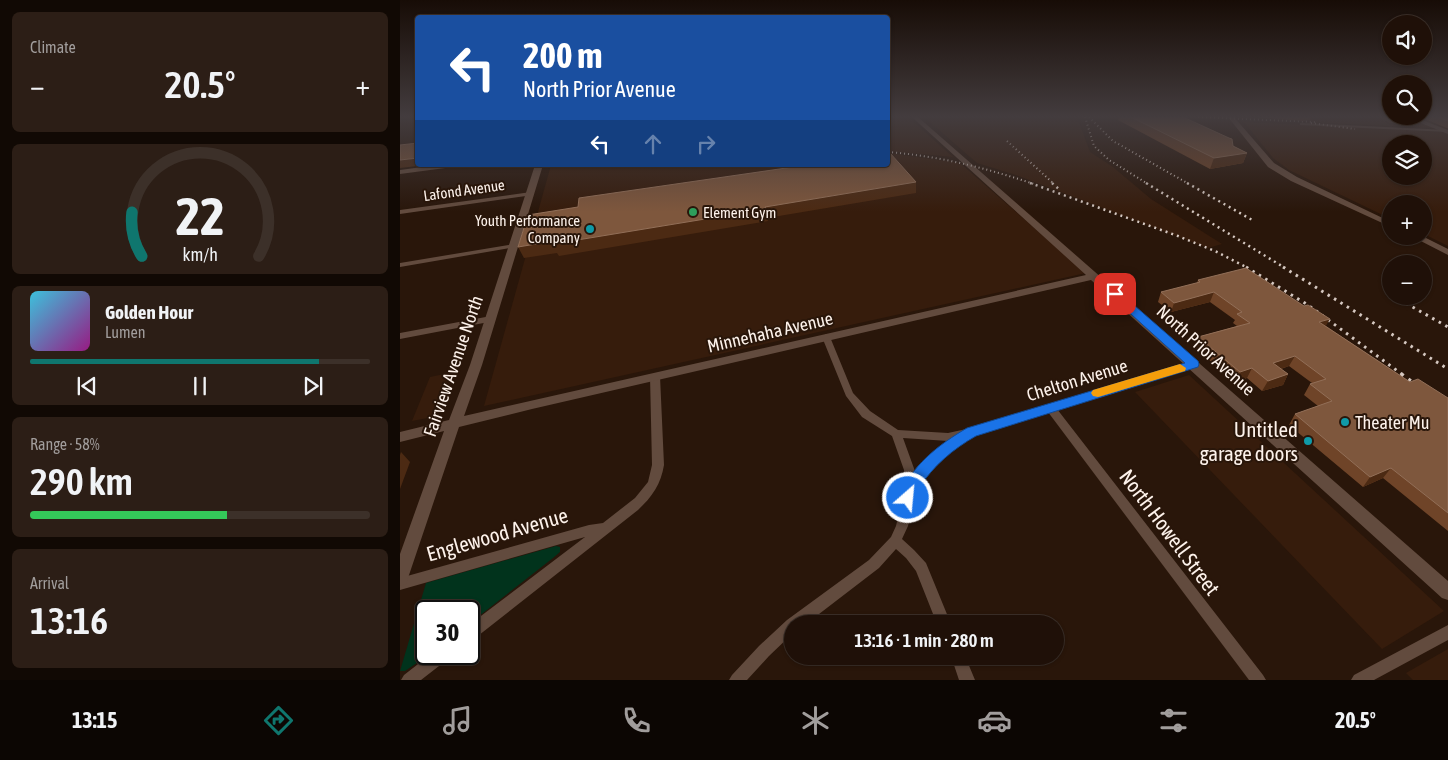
<!DOCTYPE html>
<meta charset="utf-8">
<style>
body{margin:0;font-family:"Asap Condensed",sans-serif;background:#2c1e16;color:#f1f3f6;height:100vh;display:flex;flex-direction:column;font-size:19px;white-space:nowrap}
*{box-sizing:border-box;margin:0}
p{font-size:16px;color:#a19d9c}
.icon{flex:none;width:28px;height:28px;fill:none;stroke:currentColor;stroke-width:2;stroke-linecap:round;stroke-linejoin:round}
.map{position:relative;flex:1;overflow:hidden}
.panel{display:flex;flex-direction:column;gap:12px;padding:12px;background:#110904;width:400px}
.panel>*{flex:none}
.guide{position:absolute;left:15px;top:15px;width:475px;height:152px;border-radius:5px;box-shadow:0 1px 4px #0004,0 0 0 1px #3c3029;background:#1a4fa0;color:#fff;overflow:hidden}
.tools{position:absolute;left:982px;top:15px;display:grid;gap:10px}
.tools a{display:grid;place-items:center;width:50px;height:50px;border-radius:50%;background:#1f1008;box-shadow:0 1px 4px #0004,0 0 0 1px #3c3029;font-size:25px}
.speed{position:absolute;left:15px;top:600px;display:flex;gap:10px;font-size:25px;font-weight:700;text-align:center}
.speed>*{display:grid;place-content:center;width:65px;height:65px;border-radius:50%;background:#1f1008;box-shadow:0 1px 4px #0004,0 0 0 1px #3c3029;line-height:1}
.speed .limit{border:2px solid #111;border-radius:8px;background:#fff;color:#111}
.pin{position:absolute;display:grid;place-items:center;width:42px;height:42px;color:#fff;margin:-21px;border-radius:10px;box-shadow:0 2px 8px #0006}
.me{position:absolute;width:55px;margin:-28px;rotate:27deg;stroke-linejoin:round;filter:drop-shadow(0 0 4px #0008)}
.turn{display:flex;align-items:center;gap:18px;height:105px;padding:0 25px;font-size:22px}
.turn .icon{width:65px;height:65px;stroke-width:2.5}
.turn b{display:block;font-size:35px;line-height:42px}
.lanes{display:flex;align-items:center;height:48px;padding:0 25px;background:#0003;justify-content:center;gap:25px;direction:ltr}
.lanes .off{opacity:.35}
.big{font-size:38px;font-weight:600;line-height:1.1}
.panel .tile{flex:1;display:flex;flex-direction:column;justify-content:center;gap:8px;min-width:0;padding:0 18px;border-radius:8px;background:#2c1e16}
.panel .dial{align-items:center;gap:0}
.dial svg{height:130px;overflow:visible;fill:none;stroke:#3c3029;stroke-width:7;stroke-linecap:round;text-anchor:middle}
.dial text{fill:#f1f3f6;stroke:none}
.song{display:flex;align-items:center;gap:15px}
.cover{width:60px;height:60px;border-radius:8px;background:linear-gradient(135deg,hsl(190 70% 55%),hsl(310 70% 35%))}
.played{height:5px;border-radius:2px;background:linear-gradient(90deg,#0f766e 85%,#3c3029 85%)}
.keys{display:flex;justify-content:space-around;direction:ltr}
.heat{display:flex;justify-content:space-between;align-items:center;font-size:28px;direction:ltr}
.charge{height:8px;border-radius:4px;background:linear-gradient(90deg,#34c759 58%,#3c3029 0)}
.trip{position:absolute;left:384px;top:615px;width:280px;height:50px;border-radius:25px;background:#1f1008;box-shadow:0 1px 4px #0004,0 0 0 1px #3c3029;font-weight:600;line-height:50px;text-align:center}
.menu{display:flex;height:80px;justify-content:space-around;align-items:center;background:#0c0603;color:#a19d9c}
.menu .icon{width:35px;height:35px}
.menu .selected{color:#0f766e}
.menu b{font-size:22px;color:#f1f3f6}
main{display:flex;flex:1;min-height:0}
.map>svg:first-child{display:block}
</style>
<main>
<section class="panel">
<div class="tile"><p>Climate</p>
<div class="heat"><a>−</a><b class="big">20.5°</b><a>+</a></div>
</div>
<div class="tile dial"><svg viewBox="0 0 100 80">
<path d="M14 69A42 42 0 1 1 86 69"/>
<path d="M14 69A42 42 0 0 1 8 42" stroke="#0f766e"/>
<text x="50" y="56" font-size="32" font-weight="700">22</text>
<text x="50" y="72" font-size="11">km/h</text>
</svg></div>
<div class="tile">
<div class="song"><i class="cover"></i><div><b>Golden Hour</b><p>Lumen</p></div></div>
<div class="played"></div>
<div class="keys"><svg class="icon" aria-label="previous" viewBox="0 0 24 24"><path d="M18 5L8 12l10 7zM5 5v14"/></svg><svg class="icon" aria-label="pause" viewBox="0 0 24 24"><path d="M8 5v14M16 5v14"/></svg><svg class="icon" aria-label="next" viewBox="0 0 24 24"><path d="M6 5l10 7-10 7zM19 5v14"/></svg></div>
</div>
<div class="tile"><p>Range · 58%</p><b class="big">290 km</b><div class="charge"></div></div>
<div class="tile"><p>Arrival</p><b class="big">13:16</b></div>
</section>
<div class="map">
<svg width="1048" height="680" viewBox="0 0 1048 680">
<rect width="100%" height="100%" fill="#29160a"/>
<path fill="#361c0c" fill-rule="evenodd" d="M488,117H508L553,157L488,151Z
M524,117H677L690,152L713,167L751,199L822,244L808,248L616,175L577,163Z
M839,117H1048V129L928,123Z
M844,122L1048,132V246L1024,234V204H991V219L889,170L873,158ZM991,144H1024V176H991Z
M488,153L560,163L686,273L84,406L151,165H488Z
M54,372L38,416L12,421L30,377Z
M789,375L1044,611L982,649L735,392Z
M1048,649V680H1013L1006,673Z"/>
<path fill="#01331c" d="M156,546L160,547V552L153,558L69,624V611H26V654H30L5,671H0L26,583Z"/>
<g fill="none" stroke-linecap="round" stroke-linejoin="round">
<path fill="#624b3e" fill-rule="evenodd" d="M902,123L1048,130V132L900,125V123Z
M131,192L134,194L133,195L0,214V210Z
M114,244L116,245V247L0,267V263Z
M91,316L95,319L94,321L0,339V333Z
M426,334L430,337L453,393L470,411L498,430L548,433L571,428L790,362H796L798,364L796,366L657,409L863,675L866,680H849L648,412L570,436L569,439L541,459L516,490L508,526L502,539L514,550L526,563L551,624H537L516,571L506,558L496,549L479,568L406,624H392V634L369,656L347,680H329L332,675L359,646L387,620L469,560L491,537L496,526L505,488L504,470L492,436L462,417L446,396L422,337ZM503,438L548,441L551,440L533,453L516,474Z
M255,373L260,376L264,465C261,484 252,497 238,510L74,639L69,641V625L185,537L0,590V578L189,525L203,523L235,498L248,482L252,465L250,376Z
M1048,625V640L974,680H951L954,675Z
M31,654H50L48,659L21,680H1L4,675Z
M551,656H565L575,680H559Z"/>
<path fill="#624b3e" fill-rule="evenodd" d="M512,117H518L1048,581V600L1042,598L691,280L132,409L59,427L8,578L6,584L0,586V554L44,431L0,442V432L49,420L70,365L135,165H143L82,365L64,416L686,275Z
M828,117H834L874,163L897,177L991,222V227L891,181L868,167Z
M1006,117H1014L1048,130V134Z
M37,165H57L53,167L0,174V170Z
M1011,236H1022L1048,249V255Z"/>
<path stroke="#d5c8c1" stroke-width="2" stroke-dasharray="1 3" stroke-linecap="butt" d="M685,117L694,146L709,160L748,184
M689,117L713,141L789,184
M798,117L916,122
M911,123L955,129
M607,141L654,184
M488,152C539,156 586,168 634,184"/>
<path stroke="#d5c8c1" stroke-width="2.5" stroke-dasharray="2 4" stroke-linecap="butt" d="M630,183L778,236L817,252L848,268
M652,183L660,190
M746,183L885,268
M787,183L854,221"/>
<path stroke="#d5c8c1" stroke-width="3" stroke-dasharray="2.5 5" stroke-linecap="butt" d="M846,267L908,305L1003,375
M883,267L1048,369
M993,296L1048,327"/>
<path stroke="#d5c8c1" stroke-width="4" stroke-dasharray="3 6" stroke-linecap="butt" d="M1001,374L1021,389"/>
</g>
<path fill="#6f4428" d="M719,117H783L833,146L847,153L843,163L810,169L718,120Z
M857,117H911L910,120H906L905,121Z
M980,117H1002L1010,123L1009,125L990,123Z
M1020,117H1048V128H1047Z
M798,280L926,326L1010,382L1048,398V531L983,478L963,487L889,425L895,414L918,406L904,395L910,384L912,383L889,366L881,369L888,374L883,385L862,391L847,378L835,382L794,347L798,337L837,326L833,323L835,320L810,302L771,312L758,302L761,292L797,283Z"/>
<path fill="#4c2a13" d="M847,153L843,163L810,169L814,158Z
M18,158V165H26L0,168V160Z
M516,182V193L367,218L368,221L159,256L157,253L124,258L118,247Z
M814,292L810,302L771,312L774,303Z
M930,319L924,329L919,322Z
M895,356L889,366L868,373L873,363Z
M852,368L847,378L835,382L840,372Z
M888,374L883,385L862,391L868,381Z
M1,452L10,462L0,489V455Z
M991,468L983,478L963,487L970,477Z"/>
<path fill="#7e573d" stroke="#926f58" d="M731,117H783L829,138L832,139L833,146L847,153L814,158Z
M984,117H1002L1010,123L991,121Z
M1038,117H1048V121Z
M18,143V158L0,160V145Z
M488,153H490L516,182L365,207L366,209L153,244L154,241L118,247L128,215L178,207L179,198L407,165H488Z
M846,268L904,306L908,305L930,319L919,322L1010,382L1018,379L1048,398V513L991,468L970,477L895,414L932,401L910,384L926,379L895,356L873,363L888,374L868,381L852,368L840,372L798,337L850,323L837,314L842,312L814,292L774,303L761,292L800,282L798,280Z"/>
<linearGradient id="sky" x2="0" y2="1"><stop stop-color="#170c06"/><stop offset="0.55" stop-color="#433c3e"/><stop offset="1" stop-color="#433c3e" stop-opacity="0"/></linearGradient>
<rect width="1048" height="212" fill="url(#sky)"/>
<path fill="#1a73e8" stroke="#114b97" d="M715,291L719,292L798,361L799,364L798,367L576,436C553,449 533,466 519,488C516,492 516,498 514,503L508,505L503,503L501,498C507,468 541,443 567,428L785,363L711,296L710,294L711,292Z"/>
<path fill="#f59e0b" d="M780,364L786,368L785,371L698,397L693,396L691,393L693,390Z"/>
<circle fill="#2e9e5b" stroke="#29160a" stroke-width="2" cx="293" cy="212" r="5"/>
<g fill="#0f9aa8" stroke="#29160a" stroke-width="2">
<circle cx="190" cy="229" r="5"/>
<circle cx="945" cy="422" r="5"/>
<circle cx="908" cy="441" r="5"/>
</g>
<g text-anchor="middle" dominant-baseline="central" stroke-width="4" stroke-linejoin="round" paint-order="stroke">
<g font-size="15" fill="#fdf2eb" stroke="#29160a">
<text transform="translate(64 190) rotate(-8)">Lafond Avenue</text>
</g>
<g font-size="15" fill="#fdf2eb" stroke="#29160a" text-anchor="start">
<text x="303" y="212">Element Gym</text>
<text x="180" y="220" text-anchor="end">Youth Performance<tspan x="180" dy="17">Company</tspan></text>
</g>
<g font-size="18" fill="#fdf2eb" stroke="#29160a">
<text transform="translate(370 332) rotate(-13)">Minnehaha Avenue</text>
<text transform="translate(806 350) rotate(42)">North Prior Avenue</text>
<text transform="translate(53 366) rotate(-71)">Fairview Avenue North</text>
<text transform="translate(677 380) rotate(-17)">Chelton Avenue</text>
</g>
<g font-size="18" fill="#fdf2eb" stroke="#29160a" text-anchor="start">
<text x="955" y="422">Theater Mu</text>
</g>
<g font-size="21" fill="#fdf2eb" stroke="#29160a" text-anchor="end">
<text x="898" y="429">Untitled<tspan x="898" dy="24">garage doors</tspan></text>
</g>
<g font-size="21" fill="#fdf2eb" stroke="#29160a">
<text transform="translate(770 532) rotate(53)">North Howell Street</text>
<text transform="translate(97 534) rotate(-16)">Englewood Avenue</text>
</g>
</g>
</svg>
<div class="tools">
<a><svg class="icon" aria-label="sound" viewBox="0 0 24 24"><path d="M4 9h4l5-4v14l-5-4H4zM17 9q2 3 0 6"/></svg></a>
<a><svg class="icon" aria-label="search" viewBox="0 0 24 24"><circle cx="10" cy="10" r="6"/><path d="M15 15l6 6"/></svg></a>
<a><svg class="icon" aria-label="layers" viewBox="0 0 24 24"><path d="M12 4l9 5-9 5-9-5zM3 14l9 5 9-5"/></svg></a>
<a>+</a>
<a>−</a>
</div>
<div class="speed"><div class="limit">30</div></div>
<div class="pin" style="left:715px;top:294px;background:#d93025"><svg class="icon" aria-label="arrive" viewBox="0 0 24 24"><path d="M6 21V4h12l-3 4 3 4H6"/></svg></div>
<svg class="me" style="left:508px;top:498px" viewBox="-20 -20 40 40"><circle r="17" fill="#1a73e8" stroke="#fff" stroke-width="3"/><path d="M0-11L8 9 0 5-8 9z" fill="#fff"/></svg>
<div class="trip">13:16 · 1 min · 280 m</div>
<div class="guide">
<div class="turn"><svg class="icon" aria-label="left" viewBox="0 0 24 24"><path d="M17 20v-9H6M10 6l-5 5 5 5"/></svg><div><b>200 m</b>North Prior Avenue</div></div>
<div class="lanes"><svg class="icon" aria-label="left" viewBox="0 0 24 24"><path d="M17 20v-9H6M10 6l-5 5 5 5"/></svg><svg class="icon off" aria-label="ahead" viewBox="0 0 24 24"><path d="M12 20V5M6 11l6-6 6 6"/></svg><svg class="icon off" aria-label="right" viewBox="0 0 24 24"><path d="M7 20v-9h11M14 6l5 5-5 5"/></svg></div>
</div>
</div>
</main>
<nav class="menu">
<b>13:15</b>
<svg class="icon selected" aria-label="directions" viewBox="0 0 24 24"><path d="M12 3l9 9-9 9-9-9zM9 14v-3h6M13 9l2 2-2 2"/></svg>
<svg class="icon" aria-label="music" viewBox="0 0 24 24"><path d="M9 18V5l10-2v13"/><circle cx="6" cy="18" r="3"/><circle cx="16" cy="16" r="3"/></svg>
<svg class="icon" aria-label="phone" viewBox="0 0 24 24"><path d="M5 4h4l2 5-3 2q2 4 5 5l2-3 5 2v4C11 20 4 13 5 4z"/></svg>
<svg class="icon" aria-label="climate" viewBox="0 0 24 24"><path d="M12 3v18M4 7l16 10M4 17L20 7"/></svg>
<svg class="icon" aria-label="car" viewBox="0 0 24 24"><path d="M5 17H2v-5l4-1 3-4h7l3 4 3 1v5h-3M9 17h6M6 11h13"/><circle cx="7" cy="17" r="2"/><circle cx="17" cy="17" r="2"/></svg>
<svg class="icon" aria-label="filters" viewBox="0 0 24 24"><path d="M4 7h16M4 17h16"/><circle cx="9" cy="7" r="2"/><circle cx="15" cy="17" r="2"/></svg>
<b>20.5°</b>
</nav>
